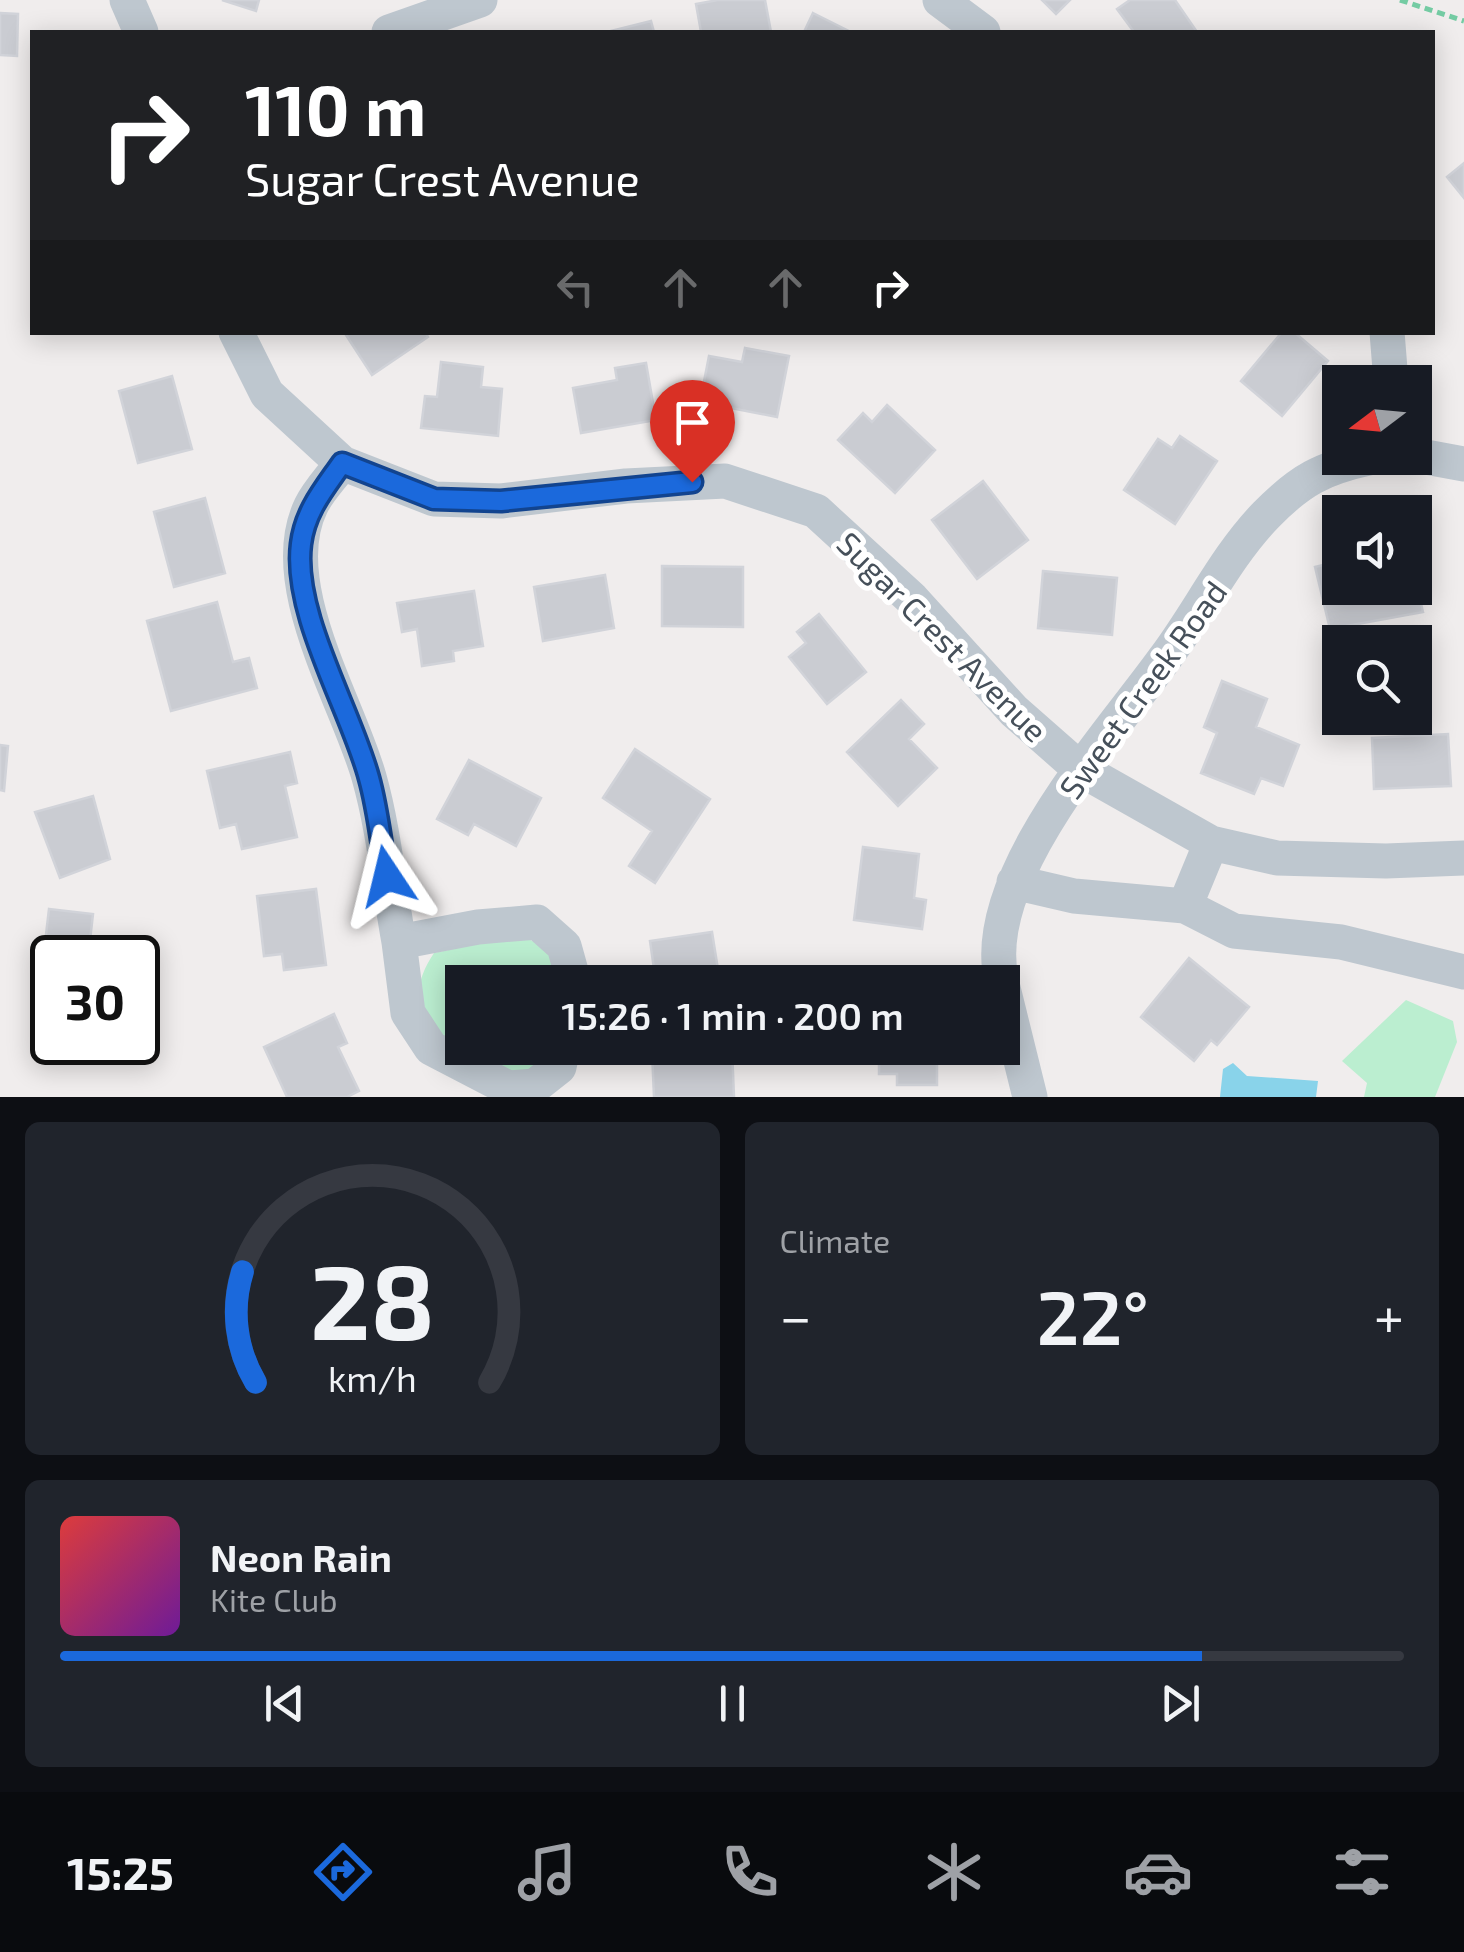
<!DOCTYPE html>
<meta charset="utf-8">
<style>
body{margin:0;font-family:"Exo 2",sans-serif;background:#20242c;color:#f1f3f6;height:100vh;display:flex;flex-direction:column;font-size:38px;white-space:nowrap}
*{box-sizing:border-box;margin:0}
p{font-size:32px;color:#9ea1a6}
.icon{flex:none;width:55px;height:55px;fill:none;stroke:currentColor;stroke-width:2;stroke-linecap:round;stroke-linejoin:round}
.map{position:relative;height:1097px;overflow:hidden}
.details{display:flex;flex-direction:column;gap:25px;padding:25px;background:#0d0f14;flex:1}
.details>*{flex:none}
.guide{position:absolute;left:30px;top:30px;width:1405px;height:305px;border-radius:0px;box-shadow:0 5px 25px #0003;background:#202124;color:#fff;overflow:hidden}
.needle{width:65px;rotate:254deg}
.controls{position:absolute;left:1322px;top:365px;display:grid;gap:20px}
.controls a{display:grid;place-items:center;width:110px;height:110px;border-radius:0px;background:#171b24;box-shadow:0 5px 25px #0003;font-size:50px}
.speed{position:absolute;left:30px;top:935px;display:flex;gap:20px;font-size:50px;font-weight:700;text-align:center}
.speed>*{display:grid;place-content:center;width:130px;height:130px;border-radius:50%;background:#171b24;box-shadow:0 5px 25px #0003;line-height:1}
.speed .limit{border:5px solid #111;border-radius:15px;background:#fff;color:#111}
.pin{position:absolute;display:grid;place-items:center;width:85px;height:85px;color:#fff;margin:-102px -42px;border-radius:50% 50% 50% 0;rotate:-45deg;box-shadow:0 0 10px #0007}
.pin .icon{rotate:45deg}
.me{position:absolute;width:110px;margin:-55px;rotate:350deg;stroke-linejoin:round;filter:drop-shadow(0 0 8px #0008)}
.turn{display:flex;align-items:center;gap:35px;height:210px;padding:0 50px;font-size:45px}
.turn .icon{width:130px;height:130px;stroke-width:2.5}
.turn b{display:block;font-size:70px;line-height:85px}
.lanes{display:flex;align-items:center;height:95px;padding:0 50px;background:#0003;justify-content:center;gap:50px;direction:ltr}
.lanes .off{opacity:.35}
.big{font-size:75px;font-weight:600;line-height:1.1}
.details .tile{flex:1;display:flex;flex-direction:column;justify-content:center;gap:15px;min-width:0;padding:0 35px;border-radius:15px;background:#20242c}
.details .dial{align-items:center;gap:0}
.dial svg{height:260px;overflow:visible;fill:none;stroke:#363941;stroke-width:7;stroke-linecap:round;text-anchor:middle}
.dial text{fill:#f1f3f6;stroke:none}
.song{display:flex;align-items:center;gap:30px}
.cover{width:120px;height:120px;border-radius:15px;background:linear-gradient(135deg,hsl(0 70% 55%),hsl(280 70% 35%))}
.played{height:10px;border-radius:5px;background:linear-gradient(90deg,#1b69dc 85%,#363941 85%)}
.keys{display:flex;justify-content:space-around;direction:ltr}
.heat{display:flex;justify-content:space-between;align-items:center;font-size:55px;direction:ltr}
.details .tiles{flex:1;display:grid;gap:25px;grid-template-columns:1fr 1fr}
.tile:last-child{grid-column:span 2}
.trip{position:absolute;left:445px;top:965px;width:575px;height:100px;border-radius:0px;background:#171b24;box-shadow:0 5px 25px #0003;font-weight:600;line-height:100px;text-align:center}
.menu{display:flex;height:160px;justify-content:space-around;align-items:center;background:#090b0e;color:#9ea1a6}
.menu .icon{width:70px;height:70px}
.menu .active{color:#1b69dc}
.menu b{font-size:45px;color:#f1f3f6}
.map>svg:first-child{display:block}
</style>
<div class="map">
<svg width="1464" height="1097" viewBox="0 0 1464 1097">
<rect width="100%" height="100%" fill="#f0eded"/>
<path fill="#bbeed0" d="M520,935L551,950L555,982H462V1048H548V1057L520,1077C468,1053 385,1025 434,953Z
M1406,1000L1453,1021L1457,1042L1435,1097H1364L1367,1083L1342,1061Z"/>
<path fill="#89d3ea" d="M1233,1063L1247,1076L1318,1081L1316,1097H1220L1223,1069Z"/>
<path fill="#caccd2" stroke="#d1d3d9" stroke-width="2.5" d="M222,0H259L256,11Z
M718,0H765L771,32H701L696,4Z
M1042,0H1070L1056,14Z
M1130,0H1175L1197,32H1134L1117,9Z
M0,13L18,14L17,56L0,55Z
M813,13L851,32H804Z
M651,21L654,32H607Z
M1464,163V198L1447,177Z
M344,332H425L428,337L372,375Z
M1282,332H1294L1328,361L1282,416L1241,381Z
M745,348L789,356L777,417L700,402L709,356L742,362Z
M441,362L483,367L481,387L502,389L498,436L421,428L425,396L437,397Z
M646,363L656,420L581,433L573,388L617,380L615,368Z
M172,376L192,449L138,463L119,391Z
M887,405L935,450L895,493L838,440L863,413L872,422Z
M1180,436L1217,461L1175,524L1124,490L1158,439L1172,448Z
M983,481L1028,540L977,579L932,520Z
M205,498L225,573L174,587L154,512Z
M1340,561V588H1415V579L1423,612L1330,629L1315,567Z
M662,566L743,567V627L662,626Z
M1043,571L1117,578L1112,635L1038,628Z
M605,575L614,628L543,641L534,587Z
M474,591L483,646L453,651L454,661L422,666L417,629L402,632L397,603Z
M217,602L233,662L249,658L257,688L171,711L147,621Z
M819,614L866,672L827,704L789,657L806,643L797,632Z
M1222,681L1267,699L1256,727L1299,745L1283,786L1261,778L1254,794L1201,773L1217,733L1204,727Z
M901,700L924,724L909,739L937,768L898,806L847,752Z
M1448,734L1451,786L1374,789L1372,738Z
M0,745L8,746L4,791L0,790Z
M635,749L710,799L655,883L629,866L652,831L603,798Z
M290,752L297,783L285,786L297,837L242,849L236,824L220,828L207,771Z
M469,760L541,798L516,846L474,824L468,835L437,819Z
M93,796L110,859L60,878L35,812Z
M863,847L919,854L914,898L926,900L922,929L854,920Z
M316,889L326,965L284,970L282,954L264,956L257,896Z
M49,909L93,914L88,958H52V978L41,977Z
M712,932L720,982H669L667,968L654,969L650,941Z
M1189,958L1249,1007L1217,1045L1211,1040L1194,1061L1141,1017Z
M334,1014L347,1043L338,1047L359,1091L347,1097H287L264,1047Z
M732,1048L734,1097H654L652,1052Z
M879,1048H937V1085H897V1074H879Z"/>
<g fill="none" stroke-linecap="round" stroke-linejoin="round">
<path stroke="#74cba3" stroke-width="5" stroke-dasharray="8 5" stroke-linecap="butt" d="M1400,0L1464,21"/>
<path stroke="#bec7cf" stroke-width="35" d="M127,0L141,32
M940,0L983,32
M389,32L480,0
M236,332L267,394L342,463L434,499L501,501L626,486L725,481L816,511L912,599L1014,711L1080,769L1211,843L1277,858L1386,861L1464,858
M1387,332L1391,382
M1415,455L1464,464
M342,463C332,477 318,491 311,506C273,584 348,702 369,777C384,830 389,888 399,942
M1014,882L1074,896L1185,906L1234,931L1341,942L1464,972
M1185,906L1211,843
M1002,982C976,880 1109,736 1165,658C1199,613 1226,556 1266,515C1300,480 1323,468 1369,458
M1002,984L1030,1097
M563,1048L559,1067L535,1086L508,1088L431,1048L408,1013L399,942L478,927L537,922L564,946L574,982"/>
</g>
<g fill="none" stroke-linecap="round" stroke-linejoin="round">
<defs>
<path id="route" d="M387,876C381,844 378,810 369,778C351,710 292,614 301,544C305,511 324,489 342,463L434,499L501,501L692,482"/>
</defs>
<use href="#route" stroke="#12448f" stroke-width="25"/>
<use href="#route" stroke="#1b69dc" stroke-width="18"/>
</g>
<g text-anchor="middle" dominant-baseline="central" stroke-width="10" stroke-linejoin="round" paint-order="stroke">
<g font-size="32" fill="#46505a" stroke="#fff">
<text transform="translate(943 636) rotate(45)">Sugar Crest Avenue</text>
<text transform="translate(1142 689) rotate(-54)">Sweet Creek Road</text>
</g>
</g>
</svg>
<div class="controls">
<a><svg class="needle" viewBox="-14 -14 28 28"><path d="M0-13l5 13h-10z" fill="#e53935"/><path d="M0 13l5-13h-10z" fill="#9ea1a6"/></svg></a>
<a><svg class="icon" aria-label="sound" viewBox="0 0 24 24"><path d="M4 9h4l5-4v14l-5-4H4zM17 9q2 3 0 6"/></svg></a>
<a><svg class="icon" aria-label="search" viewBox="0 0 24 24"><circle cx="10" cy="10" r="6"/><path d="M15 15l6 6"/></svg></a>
</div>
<div class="speed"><div class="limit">30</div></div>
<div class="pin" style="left:692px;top:482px;background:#d93025"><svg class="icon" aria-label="arrive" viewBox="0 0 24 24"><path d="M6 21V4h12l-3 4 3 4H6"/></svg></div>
<svg class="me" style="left:387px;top:876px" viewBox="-20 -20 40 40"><path d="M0-17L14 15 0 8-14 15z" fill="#1b69dc" stroke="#fff" stroke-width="4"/></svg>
<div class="trip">15:26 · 1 min · 200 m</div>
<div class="guide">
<div class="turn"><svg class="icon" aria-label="right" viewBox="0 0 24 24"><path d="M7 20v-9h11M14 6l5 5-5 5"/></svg><div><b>110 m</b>Sugar Crest Avenue</div></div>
<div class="lanes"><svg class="icon off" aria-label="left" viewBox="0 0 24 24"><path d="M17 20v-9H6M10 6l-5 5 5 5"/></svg><svg class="icon off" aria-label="ahead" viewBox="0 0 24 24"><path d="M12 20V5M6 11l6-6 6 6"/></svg><svg class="icon off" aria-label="ahead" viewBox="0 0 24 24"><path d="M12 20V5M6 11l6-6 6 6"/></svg><svg class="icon" aria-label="right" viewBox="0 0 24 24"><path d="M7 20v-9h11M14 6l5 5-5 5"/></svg></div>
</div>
</div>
<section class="details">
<div class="tiles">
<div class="tile dial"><svg viewBox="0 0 100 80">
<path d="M14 69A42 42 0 1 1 86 69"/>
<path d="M14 69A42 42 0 0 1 10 35" stroke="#1b69dc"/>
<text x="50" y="56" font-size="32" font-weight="700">28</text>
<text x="50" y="72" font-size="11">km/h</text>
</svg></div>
<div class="tile"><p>Climate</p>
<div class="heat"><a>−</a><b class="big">22°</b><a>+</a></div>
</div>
<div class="tile">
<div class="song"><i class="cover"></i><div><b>Neon Rain</b><p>Kite Club</p></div></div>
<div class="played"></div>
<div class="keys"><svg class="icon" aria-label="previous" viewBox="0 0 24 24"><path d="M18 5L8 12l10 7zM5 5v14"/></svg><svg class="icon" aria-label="pause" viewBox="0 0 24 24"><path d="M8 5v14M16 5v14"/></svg><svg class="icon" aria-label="next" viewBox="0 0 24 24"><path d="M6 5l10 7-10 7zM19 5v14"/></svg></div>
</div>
</div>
</section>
<nav class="menu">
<b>15:25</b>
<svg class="icon active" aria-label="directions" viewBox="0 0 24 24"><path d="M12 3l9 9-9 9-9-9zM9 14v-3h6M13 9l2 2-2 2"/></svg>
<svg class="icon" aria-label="music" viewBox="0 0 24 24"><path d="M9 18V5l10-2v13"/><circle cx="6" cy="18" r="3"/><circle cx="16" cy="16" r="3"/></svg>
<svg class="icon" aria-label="phone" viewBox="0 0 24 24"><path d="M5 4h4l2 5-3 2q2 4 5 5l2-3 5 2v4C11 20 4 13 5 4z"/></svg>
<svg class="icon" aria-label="climate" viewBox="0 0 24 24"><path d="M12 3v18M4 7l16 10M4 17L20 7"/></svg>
<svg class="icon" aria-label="car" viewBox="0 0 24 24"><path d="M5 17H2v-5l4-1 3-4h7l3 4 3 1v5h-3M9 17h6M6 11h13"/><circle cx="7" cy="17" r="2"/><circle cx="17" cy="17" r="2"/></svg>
<svg class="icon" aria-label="filters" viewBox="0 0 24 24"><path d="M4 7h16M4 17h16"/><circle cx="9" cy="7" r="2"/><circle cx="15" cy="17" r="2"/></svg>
</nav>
